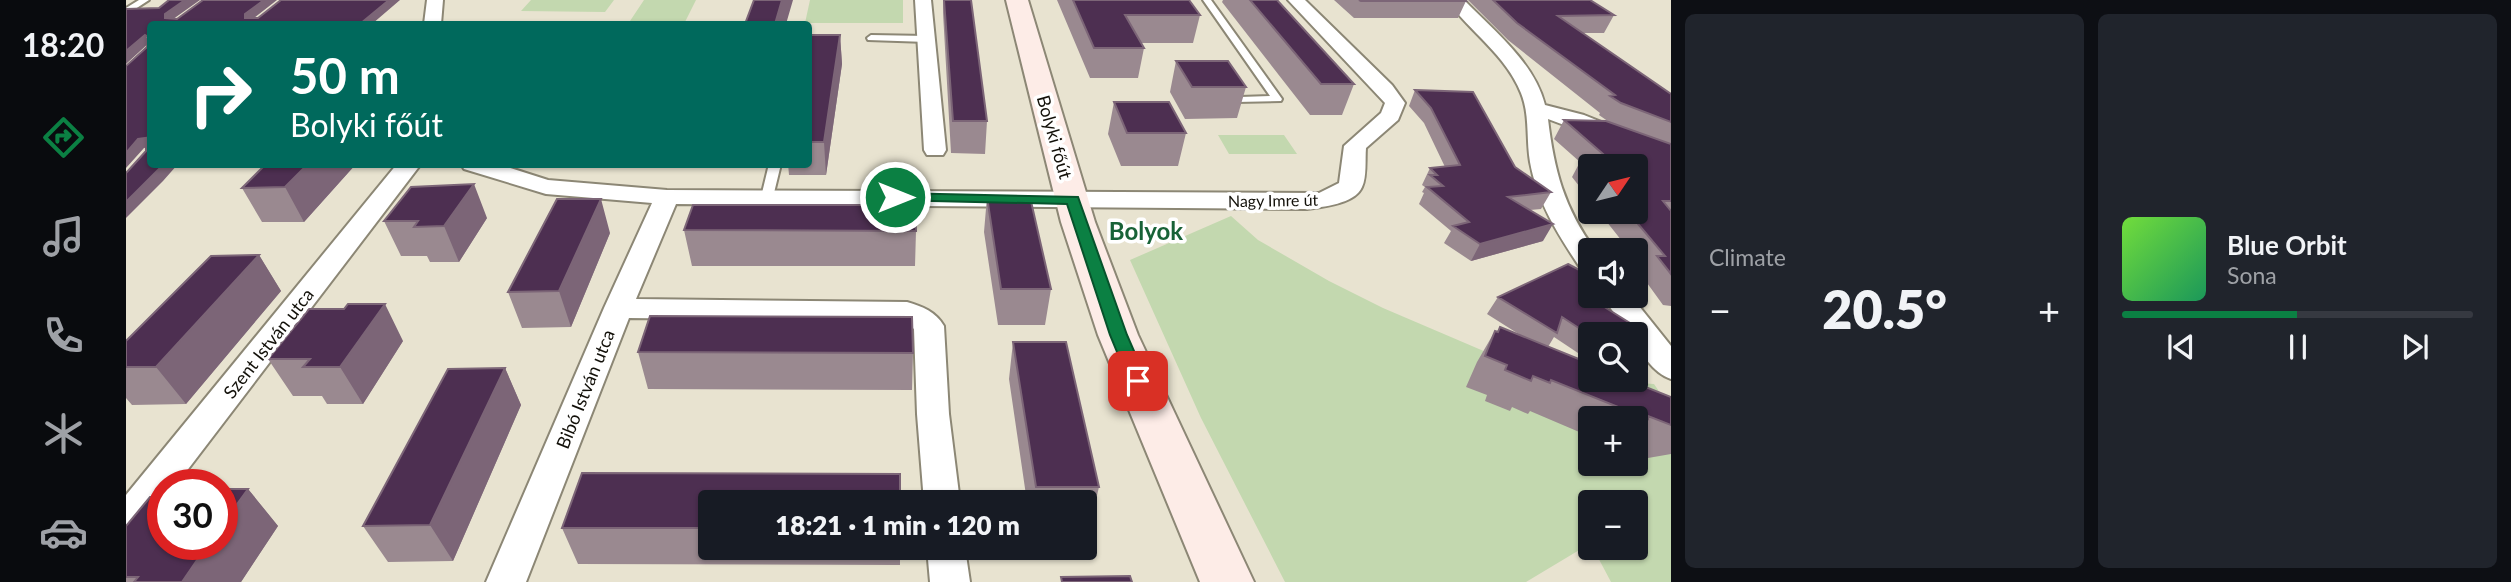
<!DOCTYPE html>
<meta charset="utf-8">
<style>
body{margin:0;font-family:Lato,sans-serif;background:#20242c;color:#f1f3f6;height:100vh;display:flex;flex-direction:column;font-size:26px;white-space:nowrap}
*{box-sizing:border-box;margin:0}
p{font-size:23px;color:#9ea1a6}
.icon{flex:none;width:38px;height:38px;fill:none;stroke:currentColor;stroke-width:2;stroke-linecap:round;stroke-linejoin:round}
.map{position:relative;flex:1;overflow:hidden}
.side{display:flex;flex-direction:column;gap:14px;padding:14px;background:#0d0f14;width:840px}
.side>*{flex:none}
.hud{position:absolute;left:21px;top:21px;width:665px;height:147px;border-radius:7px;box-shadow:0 2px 5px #0004;background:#00695c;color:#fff;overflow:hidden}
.needle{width:46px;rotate:55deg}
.controls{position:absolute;left:1452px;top:154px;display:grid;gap:14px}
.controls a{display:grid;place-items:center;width:70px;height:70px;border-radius:7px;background:#171b24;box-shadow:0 2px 5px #0004;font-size:35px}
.speed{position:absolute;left:21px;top:469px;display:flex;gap:14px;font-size:35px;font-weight:700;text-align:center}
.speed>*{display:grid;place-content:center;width:91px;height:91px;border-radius:50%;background:#171b24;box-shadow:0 2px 5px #0004;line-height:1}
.speed .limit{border:10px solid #d22;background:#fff;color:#111}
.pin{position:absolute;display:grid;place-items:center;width:60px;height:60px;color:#fff;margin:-30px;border-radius:14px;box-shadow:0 4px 10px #0006}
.me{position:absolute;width:77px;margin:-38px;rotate:90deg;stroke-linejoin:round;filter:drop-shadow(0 0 5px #0008)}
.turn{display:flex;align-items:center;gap:24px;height:147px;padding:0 28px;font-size:32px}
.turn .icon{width:91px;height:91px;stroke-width:2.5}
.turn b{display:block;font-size:49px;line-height:60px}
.big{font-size:52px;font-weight:800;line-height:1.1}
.side .widget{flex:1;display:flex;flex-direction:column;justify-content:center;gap:10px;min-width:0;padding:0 24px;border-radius:10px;background:#20242c}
.song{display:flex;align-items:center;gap:21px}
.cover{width:84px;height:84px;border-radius:10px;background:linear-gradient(135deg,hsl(100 70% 55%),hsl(150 70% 35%))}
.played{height:7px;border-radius:4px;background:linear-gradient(90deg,#0b8043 50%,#363941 50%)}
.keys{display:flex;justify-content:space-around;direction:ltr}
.heat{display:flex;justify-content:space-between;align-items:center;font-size:38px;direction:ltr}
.side .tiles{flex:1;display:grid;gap:14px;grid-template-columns:repeat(2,1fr)}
.trip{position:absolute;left:572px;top:490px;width:399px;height:70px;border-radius:7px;background:#171b24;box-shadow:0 2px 5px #0004;font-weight:800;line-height:70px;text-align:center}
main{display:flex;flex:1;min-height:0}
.tabs{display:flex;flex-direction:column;width:126px;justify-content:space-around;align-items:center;background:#090b0e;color:#9ea1a6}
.tabs .icon{width:49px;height:49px}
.tabs .active{color:#0b8043}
.tabs b{font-size:32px;color:#f1f3f6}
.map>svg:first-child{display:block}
</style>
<main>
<nav class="tabs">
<b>18:20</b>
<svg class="icon active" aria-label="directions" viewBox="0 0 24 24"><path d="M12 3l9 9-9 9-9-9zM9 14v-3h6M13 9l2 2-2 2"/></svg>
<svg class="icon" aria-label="music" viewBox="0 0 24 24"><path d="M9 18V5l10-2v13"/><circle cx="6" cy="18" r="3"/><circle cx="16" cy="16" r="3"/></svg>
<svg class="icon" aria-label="phone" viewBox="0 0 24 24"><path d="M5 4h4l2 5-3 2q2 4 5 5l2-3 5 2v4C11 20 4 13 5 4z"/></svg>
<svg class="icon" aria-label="climate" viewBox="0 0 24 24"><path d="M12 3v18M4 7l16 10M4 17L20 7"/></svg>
<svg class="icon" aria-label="car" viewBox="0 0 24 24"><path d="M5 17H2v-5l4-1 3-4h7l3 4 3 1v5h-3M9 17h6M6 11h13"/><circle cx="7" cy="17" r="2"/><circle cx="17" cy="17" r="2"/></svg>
</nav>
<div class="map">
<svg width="1545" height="582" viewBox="0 0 1545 582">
<rect width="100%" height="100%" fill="#e8e3d0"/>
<path fill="#c3d8af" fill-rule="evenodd" d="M405,0H488L479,12L395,11Z
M518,0H570L558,24H502Z
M684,0H777V23H679Z
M1092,135H1158L1171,154H1103Z
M1105,216L1132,240L1203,281L1257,308L1360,352L1465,380L1528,384L1545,409V582H1485L1467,548H1510V502H1465V543L1400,582H1159L1075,418L1004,260ZM1465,418H1510V464H1465Z"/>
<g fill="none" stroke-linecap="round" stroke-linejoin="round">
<defs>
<path id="lane" d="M13,0H23L0,15V8Z
M1077,0H1085L1156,99L1155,101L1110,102L1109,100L1114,97L1144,96Z
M745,35L801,36L806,39L801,42L742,40L741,38Z
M643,164H655L647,197L641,201L635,197Z"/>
<path id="street" d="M301,0H317L315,24H298Z
M789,0H805L820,150L817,155H801L798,150Z
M1162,0H1179L1266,85L1279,103L1272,120L1240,148C1239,159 1241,177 1236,187C1229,204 1196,207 1181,209L550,204L510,299L781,302C797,307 809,311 818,326L823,414L834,502H798L791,414L788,329L778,321L503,318L400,582H360L478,308L526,203L420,194L338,169L335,164H372L422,180L541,190L1193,193L1213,183L1218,146L1255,113L1259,103Z
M1321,0H1338C1368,31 1408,62 1419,105L1458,115L1545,150V165L1422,119C1428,170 1438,208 1469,250H1465V271L1455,269C1433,236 1411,202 1404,162C1400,139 1404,115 1395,93C1380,55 1344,32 1321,0Z
M271,164H295L50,485H37V502L13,533L0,538V495Z
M1476,296H1505L1545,346V379C1529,374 1510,351 1510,334H1503Z
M801,548H839L844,582H804Z"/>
<path id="secondary" d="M880,0H902L969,222L1012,335L1128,582H1074L972,335L935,222Z"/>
</defs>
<use href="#lane" stroke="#8c8775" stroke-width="4"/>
<use href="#street" stroke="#8c8775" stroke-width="4"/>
<use href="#secondary" stroke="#8c8775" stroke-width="4"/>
<use href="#lane" fill="#fff" fill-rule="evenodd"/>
<use href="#street" fill="#fff" fill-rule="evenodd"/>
<use href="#secondary" fill="#fdece7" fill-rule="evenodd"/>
</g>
<path fill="#9a8990" d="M817,0H845L861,121L859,154L825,153L817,13Z
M931,0H1063L1074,15L1067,43H1015L1018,48L1012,78H964Z
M1097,0H1151L1228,84L1216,115H1184L1096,2Z
M1208,0H1339L1340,1L1332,18H1228Z
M1342,0H1464L1488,15L1478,33H1457L1545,94V306L1537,305L1516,276L1520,271L1510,259V250H1503L1473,212H1510L1465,166V201L1446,177L1454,162L1428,139L1438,120L1483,122L1473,115L1474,113L1382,40Z
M714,35L716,64L700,175H663L662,164H682V37Z
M1050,61L1120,87L1111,118L1059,119L1044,92Z
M1289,90L1389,167L1425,192L1415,209L1404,210L1417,241L1345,261L1318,243L1325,231L1293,204L1298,193L1296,192L1299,187L1296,185L1304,168L1319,167L1298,123L1283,106Z
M988,102L1060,133L1052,166H995L982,134Z
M230,164L178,222H136L116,188Z
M861,197L925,289L919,325H872L858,232Z
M361,218L333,262H304L301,256H275L258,221Z
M558,230L790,231L789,266H566Z
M484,233L445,327L396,328L382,292Z
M133,255L155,291L60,404L6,405L0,398V341Z
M1372,297L1473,304L1465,334V351L1455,355L1428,337L1422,347L1545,397V454L1522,458L1510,453V418H1465V437L1404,411L1402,414L1386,407L1384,411L1359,401L1361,395L1340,387L1351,362L1369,331L1371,332L1374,327L1399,338L1361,314Z
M277,341L237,404H201L196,396H167L142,359Z
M887,342L973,487L964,524H959V502H901L883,379Z
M512,352L787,353L786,390L522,389Z
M379,368L395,405L327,561L262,562L237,526Z
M122,489L152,526L115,582H0V526L37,544Z
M584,502V548H774V565L452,564L436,528Z"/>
<path fill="#7c6577" d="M59,0H74L43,22L39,18V14Z
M138,0H151L123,22L119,18V14Z
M263,0H274L246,24H234Z
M656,0H667L660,24H649Z
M19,35L24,42L0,64V51Z
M714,35L716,64L700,175L698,142Z
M20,138L24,147L18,148L0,168V153L12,139Z
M38,164H52L37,181L0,218V202Z
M182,164H230L178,222L159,187Z
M348,184L361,218L333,262L318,226Z
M475,199L484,233L445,327L433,291Z
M1427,224L1417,241L1345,261L1354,244Z
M133,255L155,291L60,404L30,367Z
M1469,296H1479L1473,305L1464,298Z
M259,304L277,341L237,404L214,367Z
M1504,323L1495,334H1476Z
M1465,342V351L1455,355Z
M379,368L395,405L327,561L304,525Z
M122,489L152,526L115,582H56L82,544H96V525Z"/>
<path fill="#4d2f51" stroke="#7c6577" stroke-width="2" d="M43,0H59L39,14V18L51,19L77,0H138L119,14V18H132L155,0H263L234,24H24V164H38L0,202V173L20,151V138L12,139L0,153V66L21,47L22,37L19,35L0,51V9L33,8Z
M628,0H656L649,24H619Z
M818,0H845L861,121H827Z
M947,0H1063L1074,15H999L1018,48H968Z
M1124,0H1151L1228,84H1195Z
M1233,0H1339L1340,1H1235Z
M1367,0H1464L1488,15L1432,16L1545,94V122L1495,103L1484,96L1489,95L1391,23Z
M683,35H714L698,142H682Z
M1050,61H1102L1120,87H1066Z
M1289,90L1347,92L1389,167L1425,192L1382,197L1427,224L1354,244L1327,226L1343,222L1301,187L1317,186L1304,175H1311L1304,168L1334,165L1305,108Z
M988,102H1043L1060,133H1001Z
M1438,120L1480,121L1545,144V201H1537L1545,211V274L1531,256H1539L1502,212H1510V166H1465V167L1457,158L1484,160Z
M140,164H182L159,187L116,188Z
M348,184L318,226L288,227L292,221H258L285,187Z
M861,197H904L925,289H875Z
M431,199H475L433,291L382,292Z
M567,205H789L790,231L558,230Z
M133,255L30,367H0V341L85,256Z
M1442,264L1465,276V296H1469L1464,298L1504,323L1476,334H1465V336L1436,317L1431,333L1372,297Z
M222,304H259L214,367H177L184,359H142L183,309H218Z
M524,316L786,317L787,353L512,352Z
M1374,327L1465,364V380H1502L1545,397V425L1522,416V419L1425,380L1424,383L1407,376L1405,381L1379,370L1381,365L1359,356L1369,331L1372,332Z
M887,342H940L973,487H910Z
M379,368L304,525L237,526L322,369Z
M456,473L774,474V502H584V528H436Z
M96,489H122L96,525Z
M24,497H37V544H82L56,582H8L12,577H0V526Z
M1004,576L1006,582H936L935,577Z"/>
<path fill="#0b8043" stroke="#07532c" stroke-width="2" d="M769,193L952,197L1001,335L1021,381L1018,386H1005L1003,381L984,335L941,204L764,200V194Z"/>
<g text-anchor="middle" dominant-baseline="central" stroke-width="7" stroke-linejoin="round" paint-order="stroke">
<g font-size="16" fill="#121009" stroke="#fff">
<text transform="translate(1147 200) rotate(-1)">Nagy Imre út</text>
</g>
<g font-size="18" fill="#121009" stroke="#fff">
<text transform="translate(929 137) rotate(74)">Bolyki főút</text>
<text transform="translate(142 343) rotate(-52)">Szent István utca</text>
<text transform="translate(459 389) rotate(-68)">Bibó István utca</text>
</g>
<g font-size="24" font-weight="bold" fill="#186237" stroke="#fff">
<text x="1020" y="230">Bolyok</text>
</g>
</g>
</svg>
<div class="controls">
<a><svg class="needle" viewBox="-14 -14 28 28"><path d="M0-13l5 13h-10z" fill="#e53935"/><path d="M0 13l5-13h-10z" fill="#9ea1a6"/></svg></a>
<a><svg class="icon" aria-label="sound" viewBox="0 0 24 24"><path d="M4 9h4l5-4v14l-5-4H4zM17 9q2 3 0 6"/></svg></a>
<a><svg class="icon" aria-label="search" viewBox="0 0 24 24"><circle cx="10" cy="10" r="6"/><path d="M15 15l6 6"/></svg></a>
<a>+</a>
<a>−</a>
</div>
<div class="speed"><div class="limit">30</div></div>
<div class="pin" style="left:1012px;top:381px;background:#d93025"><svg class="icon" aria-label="arrive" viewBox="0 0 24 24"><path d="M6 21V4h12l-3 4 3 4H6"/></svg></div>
<svg class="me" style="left:769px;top:197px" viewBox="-20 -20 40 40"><circle r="17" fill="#0b8043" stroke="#fff" stroke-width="3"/><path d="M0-11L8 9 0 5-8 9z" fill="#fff"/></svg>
<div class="trip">18:21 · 1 min · 120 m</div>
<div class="hud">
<div class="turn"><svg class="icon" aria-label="right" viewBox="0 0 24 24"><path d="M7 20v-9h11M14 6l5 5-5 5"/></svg><div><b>50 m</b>Bolyki főút</div></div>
</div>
</div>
<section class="side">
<div class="tiles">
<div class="widget"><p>Climate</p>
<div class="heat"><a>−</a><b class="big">20.5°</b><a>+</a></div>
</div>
<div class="widget">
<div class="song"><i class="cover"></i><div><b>Blue Orbit</b><p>Sona</p></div></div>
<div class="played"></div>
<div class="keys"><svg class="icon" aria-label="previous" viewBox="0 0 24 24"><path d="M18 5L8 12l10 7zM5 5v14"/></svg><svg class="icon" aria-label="pause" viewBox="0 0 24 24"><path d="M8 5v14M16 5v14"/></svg><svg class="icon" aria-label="next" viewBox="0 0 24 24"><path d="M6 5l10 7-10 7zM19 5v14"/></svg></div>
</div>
</div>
</section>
</main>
